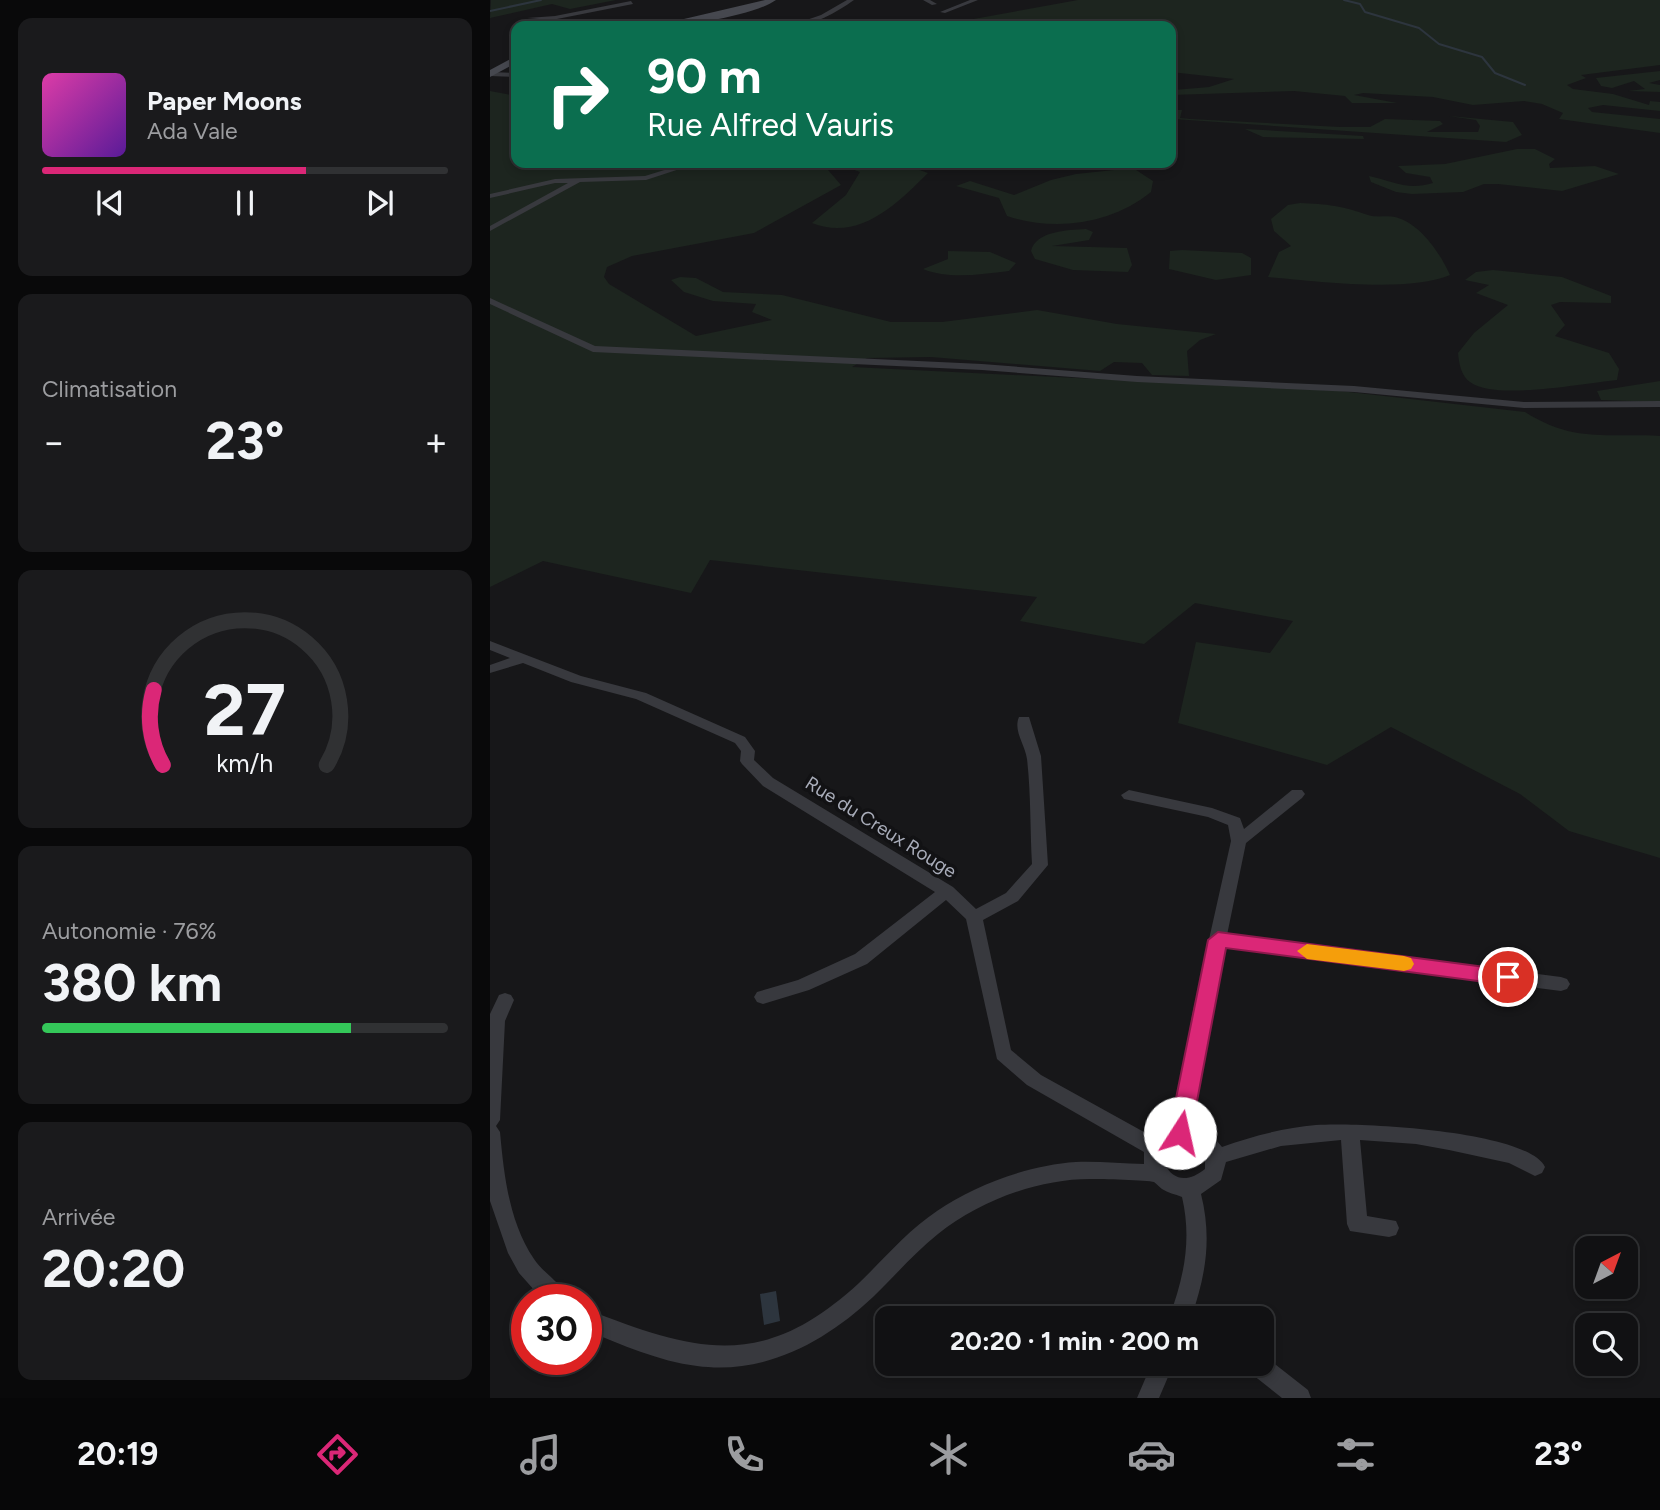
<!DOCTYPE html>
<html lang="fr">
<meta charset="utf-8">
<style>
body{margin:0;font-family:Figtree,sans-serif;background:#1a1a1c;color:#f1f3f6;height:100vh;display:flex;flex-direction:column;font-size:26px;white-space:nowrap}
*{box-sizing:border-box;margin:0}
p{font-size:23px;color:#9c9da0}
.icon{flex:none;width:38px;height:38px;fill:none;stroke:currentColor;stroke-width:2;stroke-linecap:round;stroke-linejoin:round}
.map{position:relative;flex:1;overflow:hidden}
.panel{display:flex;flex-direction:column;gap:18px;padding:18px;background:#09090a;width:490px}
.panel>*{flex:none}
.hud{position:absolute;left:21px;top:21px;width:665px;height:147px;border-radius:14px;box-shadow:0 4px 10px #0003,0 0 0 2px #303133;background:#0b6e4f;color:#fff;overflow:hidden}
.needle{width:46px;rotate:41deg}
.controls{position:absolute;left:1085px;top:1236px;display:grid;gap:14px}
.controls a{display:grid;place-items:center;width:63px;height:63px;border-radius:14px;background:#111113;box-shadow:0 4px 10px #0003,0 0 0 2px #303133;font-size:35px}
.speed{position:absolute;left:21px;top:1284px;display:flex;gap:14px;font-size:35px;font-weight:700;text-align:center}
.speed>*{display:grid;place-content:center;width:91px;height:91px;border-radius:50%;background:#111113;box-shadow:0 4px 10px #0003,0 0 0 2px #303133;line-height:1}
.speed .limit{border:10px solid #d22;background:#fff;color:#111}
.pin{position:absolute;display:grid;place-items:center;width:60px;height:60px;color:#fff;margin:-30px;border:4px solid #fff;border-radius:50%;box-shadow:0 2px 7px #0007}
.me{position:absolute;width:77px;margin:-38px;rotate:10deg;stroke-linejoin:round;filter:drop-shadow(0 0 5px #0008)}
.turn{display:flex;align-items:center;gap:24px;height:147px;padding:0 21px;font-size:32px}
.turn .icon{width:91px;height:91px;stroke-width:2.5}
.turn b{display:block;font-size:49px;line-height:60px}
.big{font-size:52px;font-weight:700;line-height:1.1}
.panel .card{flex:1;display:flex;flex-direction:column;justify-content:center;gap:10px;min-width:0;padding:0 24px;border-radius:14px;background:#1a1a1c}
.panel .dial{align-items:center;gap:0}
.dial svg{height:182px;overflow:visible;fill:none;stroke:#303133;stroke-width:7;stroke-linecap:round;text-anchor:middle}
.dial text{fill:#f1f3f6;stroke:none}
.song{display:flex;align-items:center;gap:21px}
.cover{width:84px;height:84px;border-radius:10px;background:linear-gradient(135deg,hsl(320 70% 55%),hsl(270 70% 35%))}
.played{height:7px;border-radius:4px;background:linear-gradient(90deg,#db2777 65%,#303133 65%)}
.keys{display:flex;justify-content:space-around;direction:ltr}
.heat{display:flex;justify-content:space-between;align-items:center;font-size:38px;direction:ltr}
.charge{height:10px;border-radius:5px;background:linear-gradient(90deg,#34c759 76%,#303133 0)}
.trip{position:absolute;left:385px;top:1306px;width:399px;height:70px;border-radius:14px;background:#111113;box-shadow:0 4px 10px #0003,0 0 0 2px #303133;font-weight:700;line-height:70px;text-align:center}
.tabs{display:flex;height:112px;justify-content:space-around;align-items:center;background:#070708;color:#9c9da0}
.tabs .icon{width:49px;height:49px}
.tabs .on{color:#db2777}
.tabs b{font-size:32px;color:#f1f3f6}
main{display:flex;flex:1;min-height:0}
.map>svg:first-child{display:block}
</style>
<main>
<section class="panel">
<div class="card">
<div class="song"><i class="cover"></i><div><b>Paper Moons</b><p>Ada Vale</p></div></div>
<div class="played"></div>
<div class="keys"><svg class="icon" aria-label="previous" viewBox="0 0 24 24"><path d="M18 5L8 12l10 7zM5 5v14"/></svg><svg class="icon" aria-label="pause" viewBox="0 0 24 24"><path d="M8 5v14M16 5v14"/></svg><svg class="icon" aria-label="next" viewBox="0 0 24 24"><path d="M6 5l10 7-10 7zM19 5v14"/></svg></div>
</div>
<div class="card"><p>Climatisation</p>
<div class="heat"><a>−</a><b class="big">23°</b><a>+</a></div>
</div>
<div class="card dial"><svg viewBox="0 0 100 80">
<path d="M14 69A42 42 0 1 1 86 69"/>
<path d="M14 69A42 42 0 0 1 10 36" stroke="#db2777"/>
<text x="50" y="56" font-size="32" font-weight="700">27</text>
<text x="50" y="72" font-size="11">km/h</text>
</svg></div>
<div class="card"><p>Autonomie · 76%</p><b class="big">380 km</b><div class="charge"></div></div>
<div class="card"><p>Arrivée</p><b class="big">20:20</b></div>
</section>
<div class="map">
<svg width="1170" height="1398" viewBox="0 0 1170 1398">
<rect width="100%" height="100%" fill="#171719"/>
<path fill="#1d251f" d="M1,0H126L80,9L62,4L0,18Z
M588,0H1170V65L1091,75L1096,78L1077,85L1083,89L1123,94L1159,105L1160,101L1170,102V111L1113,105L1098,108L1102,112L1170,119V133L1069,119L1073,113L1052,104L1034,101L983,105L943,97L873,93L864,95L907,103H862L855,96L804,91L681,95L684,90L719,87L744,79L681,72V26H370L375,22L456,24Z
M1170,71V80L1159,83L1170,85V92L1138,91L1155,89L1144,81L1122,88L1111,86L1106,78Z
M0,91L26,96V163H332L351,185L264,233L142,256L117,267L114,277L119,284L206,336L282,320L262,312L266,304L223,301L194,292L181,280L190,277L206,278L233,292L292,295L401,322H452L547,310L627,324L726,334L710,340L697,351L699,376L662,375L652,363L624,362L610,371L441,357L377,358L362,367L850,391L1035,412C1084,443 1116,433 1170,436V858L1079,831L1030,794L901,727L837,765L688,723L706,642L780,653L803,621L705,603L654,644L530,621L547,597L220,560L201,593L53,561L0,587Z
M683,110H692L690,118L700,119L850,127H880L895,119L950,121L953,124L937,132H988L990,126L986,120L959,116L1023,122L1032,135L1016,142L684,119Z
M755,129L873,136L874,139L773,137Z
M1027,149H1045L1065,159L1059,164L1060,168L1105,166L1129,174L1072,191L1008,184H994L973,192L922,194L906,192L881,182L879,176C902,181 918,191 943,183L940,177L916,173L908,166L955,164Z
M345,163H425L424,168L438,173C407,204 369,242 322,223L356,195L370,172Z
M643,168L663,181L661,192C622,224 565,232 517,216L509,198L466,186L480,181L524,195L561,180L586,174Z
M810,203C837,204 853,206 878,215C887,218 897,215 905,217C930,223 950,253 960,275C918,293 825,281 778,277L789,252L801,246L784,231L781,219L798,205Z
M596,229L603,232L599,240L562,246L637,248L642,265L638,272L583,270L545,259L541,251C546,231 577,230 596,229Z
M692,250L752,253L761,258V275L726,280L679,269L680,251Z
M458,251L500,252L526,263L519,271C491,274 460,280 433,269L458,259Z
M1003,270L1072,277L1121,296V303L1070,302L1061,305L1075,325L1065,336L1119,353L1129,369L1127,380C1094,383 1005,401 980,382C971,376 969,363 968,353L984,333L1018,305L986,293L999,285L975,280L986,272Z
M1170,381V402L1111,400L1107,391Z"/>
<path fill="#2d353e" d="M286,1291L290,1321L274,1325L270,1294Z"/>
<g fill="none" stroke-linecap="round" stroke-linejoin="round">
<path stroke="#2d353e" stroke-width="2" d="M854,0L870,4L875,12L929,28L949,44L992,57L1005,73L1035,85
M0,11L51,0"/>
<path fill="#38393e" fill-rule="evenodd" d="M357,0H364C346,13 321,27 299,26L331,15Z
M433,0H440L447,4L442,5Z
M480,0H488L455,13L450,12Z
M141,1L143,4L67,19L62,26H56L61,20L37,18L65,16Z
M209,17L235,24L236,25L231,26L207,20Z
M0,72L26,73V77L0,76Z
M197,163H208L156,180L90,182L0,231V226L78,183H65L0,198V194L65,179L155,176Z
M0,298L105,346L492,364L647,376L864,386L1034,402L1170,401V407L1034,408L864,392L647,382L492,370L103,352L0,304Z
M0,641L91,676L156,693L255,737L265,751L264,760L283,778L463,887L486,909L516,893L542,864C540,829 541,793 537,759C535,744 523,731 529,717H539L551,756L558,865L528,901L493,920L521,1050L551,1075L663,1137L681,1128L703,1011L741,841L738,825L718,817L634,799L631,795L639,790L722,808L750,818L754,829L802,790H812L815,794L812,798L756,843L737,935L1071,977L1077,979L1080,984L1077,989L1071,991L734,947L701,1126L721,1134L732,1147C762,1136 794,1128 826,1125C866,1122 1037,1130 1055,1167L1052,1173L1045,1176L1019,1163L959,1150L926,1144L870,1140L877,1216L906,1221L909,1228L906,1235L899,1237L860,1231L857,1224L851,1140L791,1146L736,1162L731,1180L711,1194C722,1238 716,1275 701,1318H679C694,1277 702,1240 692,1197C685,1194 678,1193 672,1189C669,1187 667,1184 664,1182C658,1180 610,1179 600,1179C548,1179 489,1201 448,1234C424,1253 405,1276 383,1297C335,1342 275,1375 207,1366C168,1361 132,1345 96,1330V1309C208,1353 273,1371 369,1283C395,1258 417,1231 447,1211C485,1185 539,1165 586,1162C609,1161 632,1164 654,1164V1152L537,1085L507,1059L476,919L456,900L377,964L319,990L273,1004L267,1002L264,997L267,992L308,980L365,954L445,892L273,786L252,764L250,761L251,751L245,743L146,699L81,682L33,663L0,673V665L20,658L0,650ZM691,1141L707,1146L715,1154V1169C700,1181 684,1183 674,1163C674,1150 679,1146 691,1141Z
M15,993L21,995L24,1000L15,1021L10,1120L6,1126L10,1132C14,1175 19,1222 44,1259C54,1274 73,1284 80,1300H53L29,1273L18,1253L0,1201V1014L9,995Z
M772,1354L818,1390L821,1398H792L758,1371L755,1363H772Z
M662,1363H684L669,1398H647Z"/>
<path fill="#46484f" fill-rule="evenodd" d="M275,0H286C263,16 192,27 164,26Z
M26,56V63L0,77V70Z"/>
</g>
<path fill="#db2777" stroke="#8e194d" stroke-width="2" d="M728,932L1018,970L1025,972L1028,977L1025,983L1018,985L736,948L701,1133L698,1139L690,1142L682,1139L679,1133L718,940Z"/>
<path fill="#f59e0b" d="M817,944L914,956L921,958L924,964L921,969L914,971L817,959L807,951Z"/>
<g text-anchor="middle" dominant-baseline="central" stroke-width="7" stroke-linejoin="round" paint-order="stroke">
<g font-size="19" fill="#a9adba" stroke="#121214">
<text transform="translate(391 827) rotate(32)">Rue du Creux Rouge</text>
</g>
</g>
</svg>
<div class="controls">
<a><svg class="needle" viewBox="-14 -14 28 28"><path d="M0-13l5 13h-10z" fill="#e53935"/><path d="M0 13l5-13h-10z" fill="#9c9da0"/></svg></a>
<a><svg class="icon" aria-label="search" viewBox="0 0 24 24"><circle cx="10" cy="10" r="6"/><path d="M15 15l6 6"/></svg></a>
</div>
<div class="speed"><div class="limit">30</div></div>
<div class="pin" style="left:1018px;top:977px;background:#d93025"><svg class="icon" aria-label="arrive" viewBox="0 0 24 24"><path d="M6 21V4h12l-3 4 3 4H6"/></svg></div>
<svg class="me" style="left:690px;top:1133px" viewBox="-20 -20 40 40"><circle r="19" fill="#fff"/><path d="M0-13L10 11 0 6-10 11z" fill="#db2777"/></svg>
<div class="trip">20:20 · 1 min · 200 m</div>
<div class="hud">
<div class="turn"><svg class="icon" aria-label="right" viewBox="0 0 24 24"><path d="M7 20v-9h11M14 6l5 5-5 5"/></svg><div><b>90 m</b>Rue Alfred Vauris</div></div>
</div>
</div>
</main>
<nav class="tabs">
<b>20:19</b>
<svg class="icon on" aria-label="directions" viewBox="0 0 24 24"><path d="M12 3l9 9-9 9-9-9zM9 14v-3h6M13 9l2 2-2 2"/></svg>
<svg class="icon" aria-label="music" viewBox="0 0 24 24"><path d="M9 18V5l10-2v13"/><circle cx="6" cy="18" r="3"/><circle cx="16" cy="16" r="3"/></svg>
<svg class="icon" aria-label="phone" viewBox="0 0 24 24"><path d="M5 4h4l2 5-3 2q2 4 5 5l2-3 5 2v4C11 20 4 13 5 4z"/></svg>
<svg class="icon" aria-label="climate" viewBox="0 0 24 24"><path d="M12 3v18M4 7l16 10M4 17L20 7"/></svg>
<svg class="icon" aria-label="car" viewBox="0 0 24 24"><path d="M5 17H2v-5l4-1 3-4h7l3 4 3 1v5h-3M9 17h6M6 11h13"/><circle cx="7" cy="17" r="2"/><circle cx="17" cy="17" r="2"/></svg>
<svg class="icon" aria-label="filters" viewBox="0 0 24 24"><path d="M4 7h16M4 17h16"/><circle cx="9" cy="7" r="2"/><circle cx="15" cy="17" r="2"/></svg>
<b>23°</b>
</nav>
